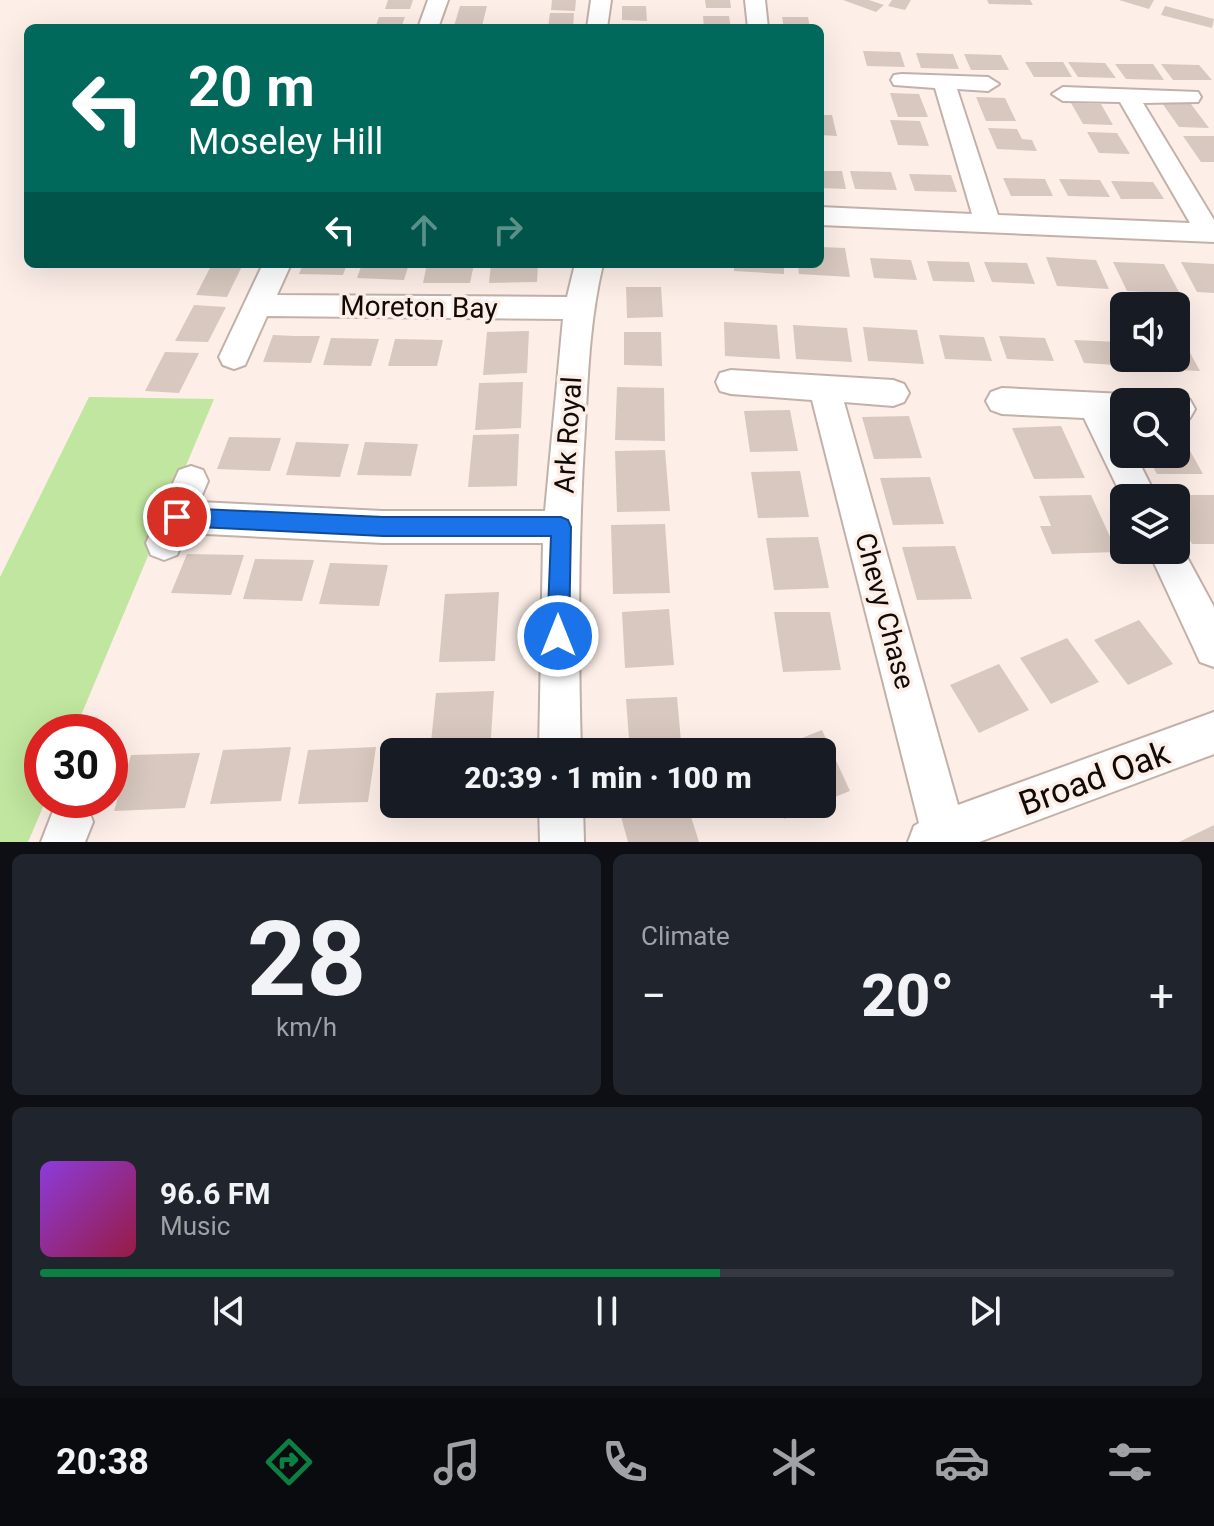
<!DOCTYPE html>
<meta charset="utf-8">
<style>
body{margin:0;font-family:Roboto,sans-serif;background:#20242c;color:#f1f3f6;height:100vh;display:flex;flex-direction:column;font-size:30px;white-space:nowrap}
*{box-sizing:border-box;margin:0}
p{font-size:26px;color:#9ea1a6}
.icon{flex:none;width:44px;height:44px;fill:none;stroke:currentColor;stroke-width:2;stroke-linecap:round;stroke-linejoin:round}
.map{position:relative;height:842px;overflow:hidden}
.side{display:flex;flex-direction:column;gap:12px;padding:12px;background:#0d0f14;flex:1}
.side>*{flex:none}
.top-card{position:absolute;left:24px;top:24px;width:800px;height:244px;border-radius:12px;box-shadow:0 8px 32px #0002;background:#00695c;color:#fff;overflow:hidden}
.tools{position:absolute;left:1110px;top:292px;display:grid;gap:16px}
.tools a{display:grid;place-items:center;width:80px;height:80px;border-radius:12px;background:#171b24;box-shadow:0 8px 32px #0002;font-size:40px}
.speed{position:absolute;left:24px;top:714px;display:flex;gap:16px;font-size:40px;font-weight:700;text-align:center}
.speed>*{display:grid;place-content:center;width:104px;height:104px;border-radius:50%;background:#171b24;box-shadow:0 8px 32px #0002;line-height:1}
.speed .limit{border:12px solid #d22;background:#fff;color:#111}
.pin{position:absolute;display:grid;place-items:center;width:68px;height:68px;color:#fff;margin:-34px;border:4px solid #fff;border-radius:50%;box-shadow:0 2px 8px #0007}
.me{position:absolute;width:88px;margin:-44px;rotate:0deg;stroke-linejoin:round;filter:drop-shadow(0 0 6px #0008)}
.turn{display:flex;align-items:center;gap:28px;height:168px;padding:0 32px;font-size:36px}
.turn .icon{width:104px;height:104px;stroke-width:2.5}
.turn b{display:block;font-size:56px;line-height:68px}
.lanes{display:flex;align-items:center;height:76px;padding:0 32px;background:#0003;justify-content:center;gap:40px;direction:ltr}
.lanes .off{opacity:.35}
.big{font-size:60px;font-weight:800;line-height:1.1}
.side .widget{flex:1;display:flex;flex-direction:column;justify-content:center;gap:12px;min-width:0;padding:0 28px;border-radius:12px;background:#20242c}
.side .dial{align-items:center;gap:0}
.dial b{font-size:104px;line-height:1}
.song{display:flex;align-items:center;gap:24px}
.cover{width:96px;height:96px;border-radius:12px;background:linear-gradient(135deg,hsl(270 70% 55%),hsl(340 70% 35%))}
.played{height:8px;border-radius:4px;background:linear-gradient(90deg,#0b8043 60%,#363941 60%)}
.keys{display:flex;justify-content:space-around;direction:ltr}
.heat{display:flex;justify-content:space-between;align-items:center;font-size:44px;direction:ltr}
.side .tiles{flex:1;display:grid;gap:12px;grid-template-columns:1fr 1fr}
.widget:last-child{grid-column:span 2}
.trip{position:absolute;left:380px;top:738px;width:456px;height:80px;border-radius:12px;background:#171b24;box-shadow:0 8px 32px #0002;font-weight:800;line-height:80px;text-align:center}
.tab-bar{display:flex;height:128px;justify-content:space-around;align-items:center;background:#090b0e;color:#9ea1a6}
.tab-bar .icon{width:56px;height:56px}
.tab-bar .active{color:#0b8043}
.tab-bar b{font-size:36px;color:#f1f3f6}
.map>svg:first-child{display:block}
</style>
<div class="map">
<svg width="1214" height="842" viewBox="0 0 1214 842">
<rect width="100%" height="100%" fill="#fdefe8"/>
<path fill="#c0e69f" d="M89,397L214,399L74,732H42V800H46L28,842H0V577Z"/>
<path fill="#d8c8bf" d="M388,0H413L410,9H385Z
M552,0H576L575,11L551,10Z
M705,0H730L731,8H706Z
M843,0H869L884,5L876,12Z
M892,0H911L905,10L888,6Z
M987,0H1030L1033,5L989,4Z
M1119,0H1154L1149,9Z
M460,6H487L482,26H454Z
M622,6H646L647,21L622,20Z
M1165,6L1214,19L1212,28L1161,15Z
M550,13H574L573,28L548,27Z
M703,16H729L731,28H704Z
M379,17H405L401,28H375Z
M782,17H808L810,28H784Z
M863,51L900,52L905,67L867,66Z
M916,53L953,54L959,69L921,68Z
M964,54L1001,55L1009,70H971Z
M1025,62H1063L1072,77H1034Z
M1068,62L1105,63L1116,78L1078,77Z
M1115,64H1153L1164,80L1126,79Z
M1161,64L1199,65L1212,80H1173Z
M890,93L919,94L928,117H898Z
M976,97L1005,98L1016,121H986Z
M1071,103L1101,104L1113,125L1083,124Z
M1162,103L1191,104L1209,128L1179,127Z
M820,115H832L837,136L820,135Z
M890,120L920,121L929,146L898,145Z
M988,128L1017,129L1022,139L1032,140L1037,151L997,149Z
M1087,132L1117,133L1130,154L1099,153Z
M1183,136H1214V162H1201Z
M820,171H842L846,189L820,188Z
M850,171L891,172L897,190L855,189Z
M909,174L951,175L957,192L915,191Z
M1003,178L1045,179L1053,196H1011Z
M1059,179L1100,180L1110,197L1068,196Z
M1111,181L1153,182L1164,199H1121Z
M820,247L845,248L850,277L799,274L798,264H820Z
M1046,257L1096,260L1109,289L1057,286Z
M870,258L911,260L917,280L874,278Z
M927,261L969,262L975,282L933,281Z
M984,262L1027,263L1035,284L992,282Z
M1113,262L1164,264L1180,294L1127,291Z
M1181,262L1214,264V293L1197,292Z
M212,264H243L227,297L196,295Z
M303,264H347L343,275L299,274Z
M362,264H409L404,280L357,278Z
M427,264H474L470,283H423Z
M491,264H538L537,282L489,283Z
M734,264H784V274L734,271Z
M626,287H661L663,317L627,318Z
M194,305L226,307L208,342L175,341Z
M724,322L777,325L780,359L725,356Z
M793,325L847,328L852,362L796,359Z
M863,327L917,330L924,364L868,361Z
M529,331L527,373L483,375L487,332Z
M624,332H661L662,366L624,365Z
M273,335L295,336H320L311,363L263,362Z
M939,335L984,337L992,361L945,359Z
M999,336L1045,338L1054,361L1007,359Z
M331,338L379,339L371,366L323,365Z
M395,339L443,340L437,366H388Z
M1074,340L1120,342L1124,358H1128L1131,366L1084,363Z
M1176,346L1187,347L1200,371L1152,369L1147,358H1176Z
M165,352L199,353L179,393L145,391Z
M523,382L521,428L475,430L479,383Z
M617,387L664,388L665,441L615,440Z
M790,410L798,451L750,452L744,411Z
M909,416L922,458L874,459L862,417Z
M1061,426L1085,478L1034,479L1012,428Z
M1176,431H1179L1203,474H1157L1146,454H1176Z
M519,434L517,486L468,487L473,435Z
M229,437L281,438L270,471L217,469Z
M296,442L349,444L340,477L286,475Z
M365,442L418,444L411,476L357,475Z
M665,450L670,511L617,512L615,451Z
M800,471L809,517L758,518L751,472Z
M930,477L944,524L893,525L880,478Z
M1091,495L1117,552L1052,554L1040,526H1051L1039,496Z
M1167,495H1214V544H1192L1176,512V498Z
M665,524L670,593L613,594L611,525Z
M818,537L829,588L774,590L766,538Z
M955,546L972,599L917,600L902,547Z
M187,554L244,555L231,595L171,593Z
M255,559L314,560L302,601L243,599Z
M330,563L388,565L379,606L319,604Z
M499,592L495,661L439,662L445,594Z
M669,609L674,665L625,668L622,612Z
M774,612H830L841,670L783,672Z
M1139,620L1173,664L1128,685L1094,640Z
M1067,638L1099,682L1051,704L1020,658Z
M999,664L1029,710L979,733L950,685Z
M494,691L490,752H430L436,693Z
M677,697L682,752H630L626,699Z
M822,730L850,791L822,802V752H767Z
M291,747L281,801L210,804L223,750Z
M376,747L368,802L298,804L308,750Z
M200,753L185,808L114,811L131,755Z
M645,804H687L699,842H628L620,813Z
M778,804H818L784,819Z
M1214,825V842H1179Z"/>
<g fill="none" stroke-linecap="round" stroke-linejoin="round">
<defs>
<path id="minor" d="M428,0H448L438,28H418Z
M591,0H611L607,28H587Z
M745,0H765L768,28H748Z
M902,74L988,77L999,84L988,91L957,89L998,215L1190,223L1120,102L1063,101L1052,94L1063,87L1198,92L1201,97L1198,102L1143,103L1214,220V242L820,225V207L972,214L935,88L894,85L891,80L894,75Z
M263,264H291L277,295L567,297L575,264H603C590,318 588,372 585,428C578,536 578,643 581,752H539L543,543H383L186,533L177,555L164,560L151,555L146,543L179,470L191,466L203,470L208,481L199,502L383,511H545L563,319L267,316L245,365L234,369L223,365L219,357Z
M731,370L893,380L904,384L909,393L904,402L893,406L844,402L958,805L1214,712V754L979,842H908L914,826L919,823L812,400L731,394L720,391L716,382L720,373Z
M1002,388L1124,394L1135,398L1137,402H1124V420H1117L1124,433V454H1135L1157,498H1124V501L1084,418L1002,414L991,410L986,401L991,392Z
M1179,396L1190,400L1195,409L1190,418L1176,422V402H1164Z
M1176,537L1214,607V667L1200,662L1148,550H1176Z
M71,800L87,806L93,822L85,842H41L55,806Z
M539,804H583L584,842H540Z"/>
</defs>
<use href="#minor" stroke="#c2b1a9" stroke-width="4"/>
<use href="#minor" fill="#fff" fill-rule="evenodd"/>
</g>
<path fill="#1a73e8" stroke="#114b97" stroke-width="2" d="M177,508L383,517H561L568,520L571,527L569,636L566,644L558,647L551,644L547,636L551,536H383L177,526L170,523L167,517L170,510Z"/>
<g text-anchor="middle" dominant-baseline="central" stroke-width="7" stroke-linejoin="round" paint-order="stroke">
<g font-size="28" fill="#110b08" stroke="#fdefe8">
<text transform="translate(419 307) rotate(1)">Moreton Bay</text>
<text transform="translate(568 435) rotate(-86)">Ark Royal</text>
<text transform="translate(885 611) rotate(75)">Chevy Chase</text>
</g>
<g font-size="34" fill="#110b08" stroke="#fdefe8">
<text transform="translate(1094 778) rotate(-20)">Broad Oak</text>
</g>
</g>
</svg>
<div class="tools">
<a><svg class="icon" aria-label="sound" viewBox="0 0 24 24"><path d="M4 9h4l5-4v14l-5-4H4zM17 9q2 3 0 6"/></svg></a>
<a><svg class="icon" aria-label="search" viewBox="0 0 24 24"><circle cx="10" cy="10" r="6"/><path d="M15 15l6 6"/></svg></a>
<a><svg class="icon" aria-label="layers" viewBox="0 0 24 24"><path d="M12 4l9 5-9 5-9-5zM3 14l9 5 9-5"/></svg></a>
</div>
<div class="speed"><div class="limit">30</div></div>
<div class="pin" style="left:177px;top:517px;background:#d93025"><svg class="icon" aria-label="arrive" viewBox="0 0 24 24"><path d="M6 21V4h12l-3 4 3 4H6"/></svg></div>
<svg class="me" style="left:558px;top:636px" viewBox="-20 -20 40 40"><circle r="17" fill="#1a73e8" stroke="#fff" stroke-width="3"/><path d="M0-11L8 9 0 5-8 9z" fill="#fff"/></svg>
<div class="trip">20:39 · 1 min · 100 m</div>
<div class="top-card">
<div class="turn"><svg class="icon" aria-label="left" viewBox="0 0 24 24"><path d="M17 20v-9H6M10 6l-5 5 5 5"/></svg><div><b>20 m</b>Moseley Hill</div></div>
<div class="lanes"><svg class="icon" aria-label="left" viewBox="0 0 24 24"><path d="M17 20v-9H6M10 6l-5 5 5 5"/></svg><svg class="icon off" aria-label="ahead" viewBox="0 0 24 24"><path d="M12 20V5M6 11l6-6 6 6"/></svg><svg class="icon off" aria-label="right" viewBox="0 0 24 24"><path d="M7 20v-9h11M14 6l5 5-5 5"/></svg></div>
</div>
</div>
<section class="side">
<div class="tiles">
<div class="widget dial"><b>28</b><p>km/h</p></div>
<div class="widget"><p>Climate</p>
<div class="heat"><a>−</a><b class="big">20°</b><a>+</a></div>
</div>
<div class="widget">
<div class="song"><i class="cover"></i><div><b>96.6 FM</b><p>Music</p></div></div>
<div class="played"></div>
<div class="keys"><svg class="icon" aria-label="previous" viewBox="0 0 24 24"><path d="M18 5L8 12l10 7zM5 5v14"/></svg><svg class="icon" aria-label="pause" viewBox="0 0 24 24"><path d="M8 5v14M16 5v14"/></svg><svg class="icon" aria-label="next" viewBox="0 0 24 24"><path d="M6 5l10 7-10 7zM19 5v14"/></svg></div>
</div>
</div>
</section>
<nav class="tab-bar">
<b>20:38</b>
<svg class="icon active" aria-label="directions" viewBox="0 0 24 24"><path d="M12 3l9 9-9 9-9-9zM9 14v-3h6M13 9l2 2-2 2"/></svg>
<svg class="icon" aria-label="music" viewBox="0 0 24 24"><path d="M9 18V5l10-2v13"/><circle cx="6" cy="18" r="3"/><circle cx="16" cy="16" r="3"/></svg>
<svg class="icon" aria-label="phone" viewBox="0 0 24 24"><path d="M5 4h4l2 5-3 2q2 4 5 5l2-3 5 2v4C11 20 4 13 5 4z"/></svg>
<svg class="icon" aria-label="climate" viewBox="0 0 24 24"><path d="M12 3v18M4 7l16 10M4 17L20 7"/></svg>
<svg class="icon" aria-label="car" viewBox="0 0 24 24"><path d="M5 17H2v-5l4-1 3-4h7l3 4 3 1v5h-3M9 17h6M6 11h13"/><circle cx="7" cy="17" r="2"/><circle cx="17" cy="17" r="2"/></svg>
<svg class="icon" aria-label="filters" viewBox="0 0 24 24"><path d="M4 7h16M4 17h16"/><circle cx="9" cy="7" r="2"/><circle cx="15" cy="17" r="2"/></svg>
</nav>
